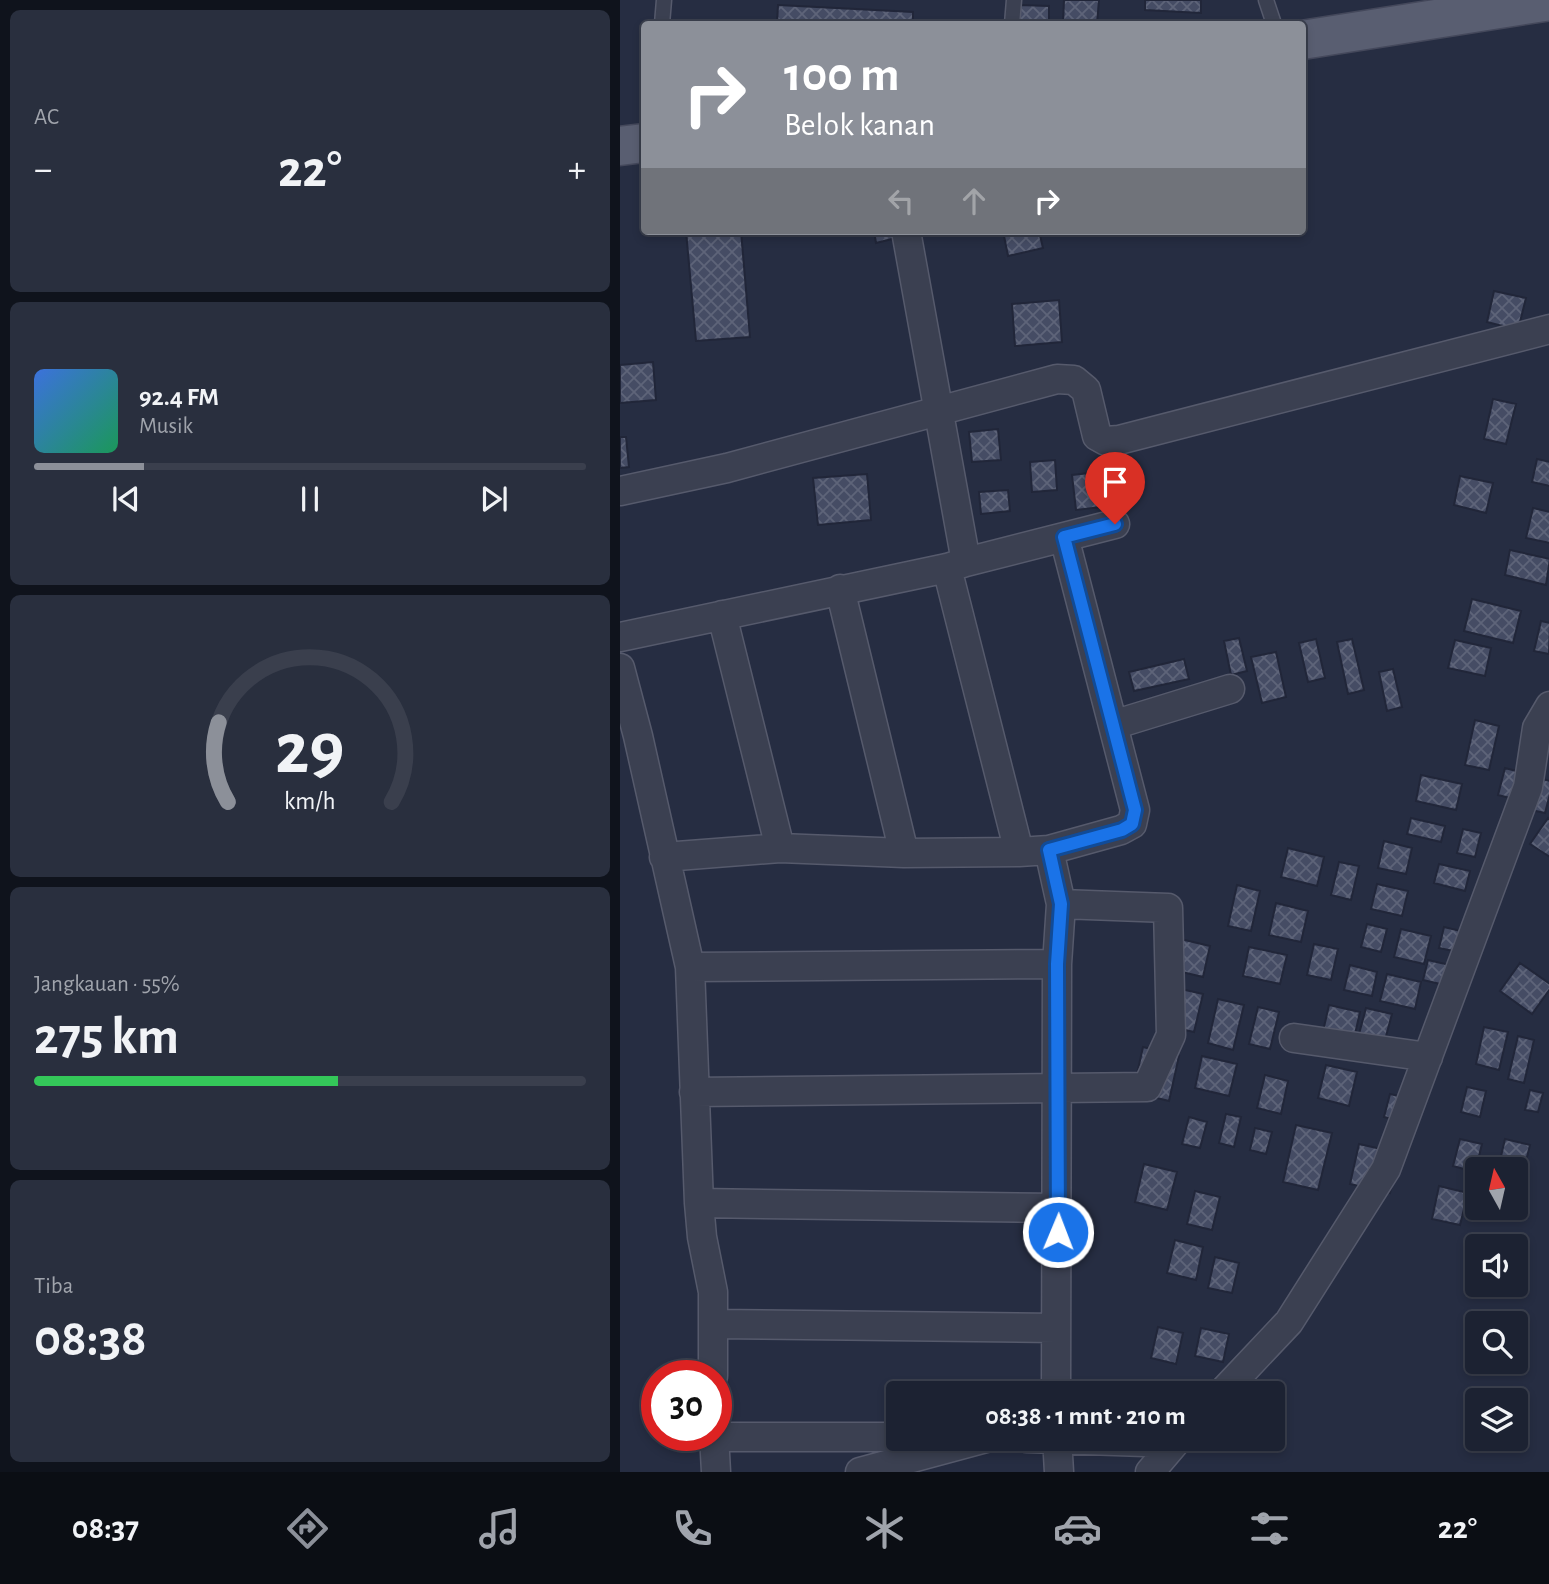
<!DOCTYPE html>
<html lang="id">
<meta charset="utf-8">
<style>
body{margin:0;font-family:"Alegreya Sans",sans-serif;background:#292f3e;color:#f1f3f6;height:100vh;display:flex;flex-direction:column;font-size:26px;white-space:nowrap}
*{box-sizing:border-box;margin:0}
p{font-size:23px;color:#a0a4ac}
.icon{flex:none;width:38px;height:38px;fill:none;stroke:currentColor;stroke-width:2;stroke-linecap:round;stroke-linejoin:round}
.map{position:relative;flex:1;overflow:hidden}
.side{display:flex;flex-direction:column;gap:10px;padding:10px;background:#0f131c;width:620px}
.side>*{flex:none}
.hud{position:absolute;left:21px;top:21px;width:665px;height:214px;border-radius:7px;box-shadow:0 4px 10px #0003,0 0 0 2px #3a3f4d;background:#8c9099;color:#fff;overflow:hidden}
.needle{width:46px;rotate:352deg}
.tools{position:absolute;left:845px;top:1157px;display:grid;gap:14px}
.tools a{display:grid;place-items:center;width:63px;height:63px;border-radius:7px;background:#1c2232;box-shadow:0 4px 10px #0003,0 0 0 2px #3a3f4d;font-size:35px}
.speed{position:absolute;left:21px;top:1360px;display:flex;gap:14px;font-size:35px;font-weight:700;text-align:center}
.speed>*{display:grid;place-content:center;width:91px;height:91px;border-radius:50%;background:#1c2232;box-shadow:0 4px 10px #0003,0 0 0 2px #3a3f4d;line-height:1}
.speed .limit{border:10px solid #d22;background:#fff;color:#111}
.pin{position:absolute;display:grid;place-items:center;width:60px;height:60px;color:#fff;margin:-72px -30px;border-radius:50% 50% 50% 0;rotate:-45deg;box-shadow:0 0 7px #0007}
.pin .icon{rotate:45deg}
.me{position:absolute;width:77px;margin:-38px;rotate:1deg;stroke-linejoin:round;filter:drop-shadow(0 0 5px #0008)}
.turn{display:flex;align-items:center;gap:24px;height:147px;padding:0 28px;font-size:32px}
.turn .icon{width:91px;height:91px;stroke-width:2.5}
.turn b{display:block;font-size:49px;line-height:60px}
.lanes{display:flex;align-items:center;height:66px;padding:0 28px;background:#0003;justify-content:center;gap:35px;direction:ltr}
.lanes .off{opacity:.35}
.big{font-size:52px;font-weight:700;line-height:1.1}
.side .tile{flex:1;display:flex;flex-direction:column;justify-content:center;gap:10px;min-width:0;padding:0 24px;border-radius:10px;background:#292f3e}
.side .dial{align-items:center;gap:0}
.dial svg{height:182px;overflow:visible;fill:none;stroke:#3a3f4d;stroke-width:7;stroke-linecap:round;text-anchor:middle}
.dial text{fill:#f1f3f6;stroke:none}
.song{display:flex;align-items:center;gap:21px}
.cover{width:84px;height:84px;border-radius:10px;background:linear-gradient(135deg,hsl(220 70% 55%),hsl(150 70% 35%))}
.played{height:7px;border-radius:4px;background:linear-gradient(90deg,#8c9099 20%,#3a3f4d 20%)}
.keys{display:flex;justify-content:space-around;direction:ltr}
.heat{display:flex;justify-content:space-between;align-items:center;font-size:38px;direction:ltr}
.charge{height:10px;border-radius:5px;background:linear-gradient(90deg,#34c759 55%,#3a3f4d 0)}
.trip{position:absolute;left:266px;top:1381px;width:399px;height:70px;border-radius:7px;background:#1c2232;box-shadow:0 4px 10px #0003,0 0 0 2px #3a3f4d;font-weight:700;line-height:70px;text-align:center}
.dock{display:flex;height:112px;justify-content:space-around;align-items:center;background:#0b0e14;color:#a0a4ac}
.dock .icon{width:49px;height:49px}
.dock .current{color:#8c9099}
.dock b{font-size:32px;color:#f1f3f6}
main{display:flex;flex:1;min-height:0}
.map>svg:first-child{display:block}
</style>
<main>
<section class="side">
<div class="tile"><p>AC</p>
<div class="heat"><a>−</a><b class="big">22°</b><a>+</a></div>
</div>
<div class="tile">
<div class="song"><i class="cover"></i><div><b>92.4 FM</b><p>Musik</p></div></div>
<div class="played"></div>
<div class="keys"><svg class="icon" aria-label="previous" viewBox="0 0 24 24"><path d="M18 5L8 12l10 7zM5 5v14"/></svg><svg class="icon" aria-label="pause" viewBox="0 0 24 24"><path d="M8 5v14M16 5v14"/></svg><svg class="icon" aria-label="next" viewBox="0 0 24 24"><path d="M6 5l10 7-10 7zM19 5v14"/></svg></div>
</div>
<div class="tile dial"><svg viewBox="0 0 100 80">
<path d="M14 69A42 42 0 1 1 86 69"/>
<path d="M14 69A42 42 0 0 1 10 34" stroke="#8c9099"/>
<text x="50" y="56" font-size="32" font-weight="700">29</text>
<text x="50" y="72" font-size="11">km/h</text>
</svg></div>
<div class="tile"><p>Jangkauan · 55%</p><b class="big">275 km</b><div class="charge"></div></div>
<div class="tile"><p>Tiba</p><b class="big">08:38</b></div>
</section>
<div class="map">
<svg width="930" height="1472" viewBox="0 0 930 1472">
<defs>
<pattern id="building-cross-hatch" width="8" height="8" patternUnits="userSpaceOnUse" patternTransform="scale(1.75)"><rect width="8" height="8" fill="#454c64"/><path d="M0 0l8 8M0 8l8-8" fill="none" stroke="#5e6479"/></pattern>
</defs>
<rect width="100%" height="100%" fill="#262d42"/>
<path fill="url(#building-cross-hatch)" stroke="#212639" stroke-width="2" d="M444,0H479L477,24H443Z
M525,0H581V13L525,10Z
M158,5L293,12V24H157Z
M399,5L429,6V24H398Z
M66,231H121L130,337L76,341Z
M254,231H278L280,237L256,243Z
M383,231H419L423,248L388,256Z
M874,291L906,298L898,330L867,322Z
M439,300L442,342L395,346L392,304Z
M33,362L36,400L0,403V365Z
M873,399L896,404L886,444L864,439Z
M378,429L381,460L352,462L349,432Z
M0,437H6L9,467L0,468Z
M917,459L930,462V486L912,482Z
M435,460L437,490L412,492L410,462Z
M487,471L490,506L456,510L452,475Z
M247,474L251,520L198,525L193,478Z
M840,476L873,483L866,513L834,505Z
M388,490L390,511L361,514L359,492Z
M913,508L930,512V543L906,538Z
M890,550L930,559L926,585L885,575Z
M852,599L901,611L893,643L844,631Z
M921,621L930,623L929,654L914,651Z
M619,638L627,671L611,675L604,641Z
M696,639L705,678L688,682L679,643Z
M732,639L744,690L728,694L717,642Z
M835,640L871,648L865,676L828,668Z
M656,652L666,697L642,703L631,657Z
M564,659L569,679L514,691L509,672Z
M773,669L782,707L767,711L759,672Z
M855,720L879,726L869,770L845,765Z
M885,768L900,772L894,799L878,795Z
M801,775L842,784L836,810L796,801Z
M918,778L930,781V794L925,813L911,810Z
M791,818L825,826L821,842L787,834Z
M928,818L930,820V857L910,844Z
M843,829L861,833L855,857L837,853Z
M764,841L792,848L786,874L758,868Z
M668,848L704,857L697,886L661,877Z
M719,862L739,866L731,900L711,895Z
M819,864L850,871L845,891L814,883Z
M757,884L788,891L782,916L751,909Z
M617,885L640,891L631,931L608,926Z
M656,903L688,911L681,942L649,935Z
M747,924L767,929L761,952L741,947Z
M824,927L853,934L848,954L819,948Z
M781,929L811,936L804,964L774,957Z
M552,937L590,946L583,977L545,968Z
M694,944L718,949L711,980L687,975Z
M629,947L667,955L660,984L623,976Z
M808,960L834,966L829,986L803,980Z
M900,963L930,984V989L912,1014L880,991Z
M730,965L757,972L752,996L724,990Z
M767,974L801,982L795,1009L760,1001Z
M552,987L583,994L574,1032L543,1025Z
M598,999L624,1005L613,1050L588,1043Z
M709,1005L740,1012L733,1043L702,1036Z
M638,1007L659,1012L650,1049L629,1044Z
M746,1008L772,1014L765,1040L739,1034Z
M864,1027L888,1032L879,1070L856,1064Z
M898,1036L914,1040L904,1083L888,1079Z
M523,1047L559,1056L549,1101L513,1092Z
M582,1056L617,1064L609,1096L575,1088Z
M706,1065L737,1072L729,1106L698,1098Z
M645,1075L668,1081L661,1114L637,1108Z
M847,1087L866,1091L860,1117L841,1112Z
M910,1090L923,1093L918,1112L905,1110Z
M770,1094L796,1100L790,1123L764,1117Z
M606,1114L621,1117L614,1147L599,1143Z
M569,1117L587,1122L580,1148L562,1144Z
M676,1125L712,1133L698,1190L663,1182Z
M635,1128L652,1132L646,1154L630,1150Z
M840,1139L862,1144L855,1172L833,1166Z
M885,1139L910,1145L899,1189L896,1188V1169H878Z
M739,1144L779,1153L770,1193L730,1184Z
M524,1164L557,1172L547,1210L515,1202Z
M819,1186L848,1193L840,1225L812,1219Z
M575,1191L600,1197L592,1230L567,1224Z
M555,1240L583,1247L576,1280L547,1273Z
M595,1257L619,1263L612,1293L588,1288Z
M538,1327L563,1333L556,1364L531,1358Z
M581,1328L609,1334L603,1362L575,1356Z"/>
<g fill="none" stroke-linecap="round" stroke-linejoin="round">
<defs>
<path id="service" d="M646,0L654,24
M42,24L44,0
M392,24L394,0"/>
<path id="minor" d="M0,491L107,468L437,379L454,380L466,390L477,436L486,441L499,440L930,329
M346,562L495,524
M327,568L399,852L429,850L441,904L437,964L436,1393
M220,589L284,853
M102,615L160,848
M0,637L327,568L346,562L286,231
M0,668L18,736L70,967L79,1203L82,1237L93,1292V1376
M493,725L610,689
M429,850L501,830L512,824L515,810L444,537
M44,857L160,848L284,853L399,852
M70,967L437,964
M674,1038L808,1057
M74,1092L527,1087L551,1035L548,908L441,904
M79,1203L438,1208
M93,1324L436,1328
M602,1393L669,1322L766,1169L908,787L917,728L930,706
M94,1435L96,1472
M94,1437H278
M407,1438L554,1443
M437,1438L439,1472
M240,1472L366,1438
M530,1472L559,1438"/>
<path id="primary" d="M682,40L930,1
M0,146L24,143"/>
</defs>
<use href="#service" stroke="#565a6c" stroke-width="17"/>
<use href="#minor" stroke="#565a6c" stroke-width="31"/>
<use href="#primary" stroke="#44485b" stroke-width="41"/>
<use href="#service" stroke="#3b4051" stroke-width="14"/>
<use href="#minor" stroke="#3b4051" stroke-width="28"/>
<use href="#primary" stroke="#595e71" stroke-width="38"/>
</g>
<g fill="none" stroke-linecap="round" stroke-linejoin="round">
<defs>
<path id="route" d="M438,1232L437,964L441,904L429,850L502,830L512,824L515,810L444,537L495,524"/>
</defs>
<use href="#route" stroke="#114b97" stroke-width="18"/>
<use href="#route" stroke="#1a73e8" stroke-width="12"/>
</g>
</svg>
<div class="tools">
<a><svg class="needle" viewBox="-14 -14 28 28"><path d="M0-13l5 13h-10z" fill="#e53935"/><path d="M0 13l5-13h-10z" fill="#a0a4ac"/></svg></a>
<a><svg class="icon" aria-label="sound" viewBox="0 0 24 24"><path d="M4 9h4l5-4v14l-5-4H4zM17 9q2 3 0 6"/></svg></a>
<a><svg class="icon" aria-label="search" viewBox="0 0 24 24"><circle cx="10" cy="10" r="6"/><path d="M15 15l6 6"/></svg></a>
<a><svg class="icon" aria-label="layers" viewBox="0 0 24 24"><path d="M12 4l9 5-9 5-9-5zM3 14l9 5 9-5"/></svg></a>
</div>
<div class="speed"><div class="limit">30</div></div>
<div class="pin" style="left:495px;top:524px;background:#d93025"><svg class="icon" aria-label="arrive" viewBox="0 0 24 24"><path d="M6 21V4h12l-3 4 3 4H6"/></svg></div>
<svg class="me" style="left:438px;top:1232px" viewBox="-20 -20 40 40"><circle r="17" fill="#1a73e8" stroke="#fff" stroke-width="3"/><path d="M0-11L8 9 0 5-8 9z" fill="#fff"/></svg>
<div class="trip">08:38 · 1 mnt · 210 m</div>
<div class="hud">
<div class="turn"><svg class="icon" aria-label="right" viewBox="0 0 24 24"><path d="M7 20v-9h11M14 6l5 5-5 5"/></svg><div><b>100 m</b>Belok kanan</div></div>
<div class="lanes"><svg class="icon off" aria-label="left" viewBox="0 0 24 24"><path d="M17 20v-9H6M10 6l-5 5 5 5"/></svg><svg class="icon off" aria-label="ahead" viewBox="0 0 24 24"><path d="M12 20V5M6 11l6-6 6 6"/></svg><svg class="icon" aria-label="right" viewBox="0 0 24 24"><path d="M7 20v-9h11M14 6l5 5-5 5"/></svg></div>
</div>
</div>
</main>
<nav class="dock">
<b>08:37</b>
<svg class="icon current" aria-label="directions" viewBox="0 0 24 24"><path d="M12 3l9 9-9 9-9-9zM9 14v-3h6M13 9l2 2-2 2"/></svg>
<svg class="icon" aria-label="music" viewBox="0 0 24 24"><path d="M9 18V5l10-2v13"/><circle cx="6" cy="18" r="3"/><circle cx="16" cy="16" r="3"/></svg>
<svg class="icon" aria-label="phone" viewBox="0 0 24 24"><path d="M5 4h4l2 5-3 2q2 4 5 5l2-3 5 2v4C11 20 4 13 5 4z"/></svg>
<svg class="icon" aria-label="climate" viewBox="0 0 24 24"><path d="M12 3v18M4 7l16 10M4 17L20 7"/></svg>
<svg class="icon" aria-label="car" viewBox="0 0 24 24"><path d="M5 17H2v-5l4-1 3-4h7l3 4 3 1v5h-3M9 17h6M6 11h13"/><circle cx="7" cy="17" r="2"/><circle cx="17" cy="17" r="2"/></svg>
<svg class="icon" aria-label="filters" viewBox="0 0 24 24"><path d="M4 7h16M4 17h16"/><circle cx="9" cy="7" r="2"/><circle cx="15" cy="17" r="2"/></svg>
<b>22°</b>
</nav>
